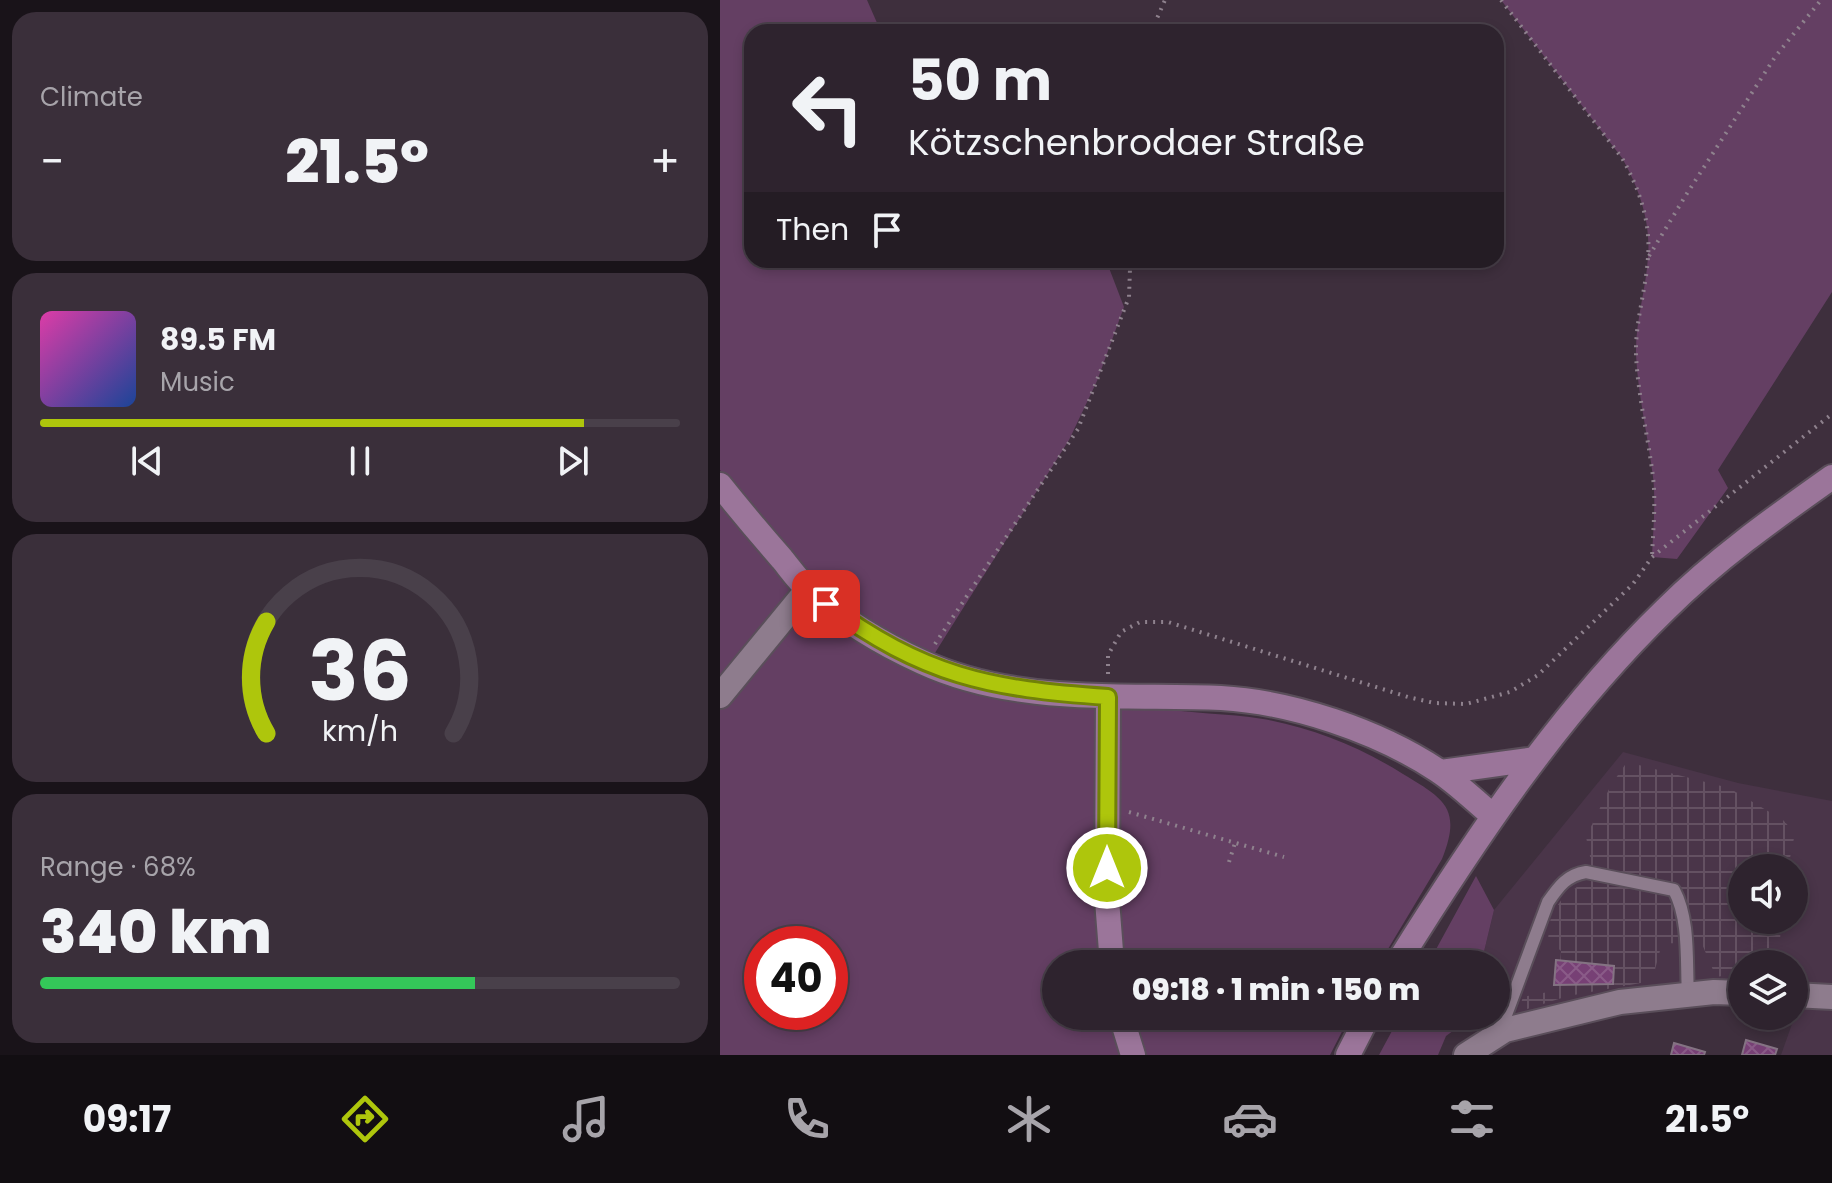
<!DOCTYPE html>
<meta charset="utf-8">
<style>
body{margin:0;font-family:Poppins,sans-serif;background:#3a2f3a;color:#f1f3f6;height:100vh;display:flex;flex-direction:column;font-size:30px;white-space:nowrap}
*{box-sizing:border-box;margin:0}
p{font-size:26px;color:#a7a4aa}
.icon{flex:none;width:44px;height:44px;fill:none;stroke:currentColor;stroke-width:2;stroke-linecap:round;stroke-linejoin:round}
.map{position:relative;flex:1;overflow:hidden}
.panel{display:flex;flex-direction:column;gap:12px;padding:12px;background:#191319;width:720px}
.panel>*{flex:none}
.guide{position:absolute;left:24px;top:24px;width:760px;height:244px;border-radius:24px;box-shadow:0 4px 12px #0003,0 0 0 2px #49404a;background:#2e232e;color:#f1f3f6;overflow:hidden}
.tools{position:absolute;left:1008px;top:854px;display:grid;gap:16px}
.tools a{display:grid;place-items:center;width:80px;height:80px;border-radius:50%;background:#2e232e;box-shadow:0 4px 12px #0003,0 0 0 2px #49404a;font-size:40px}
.speed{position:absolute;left:24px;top:926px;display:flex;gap:16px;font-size:40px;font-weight:700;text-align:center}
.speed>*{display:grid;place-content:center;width:104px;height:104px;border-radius:50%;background:#2e232e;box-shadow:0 4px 12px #0003,0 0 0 2px #49404a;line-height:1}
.speed .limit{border:12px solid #d22;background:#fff;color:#111}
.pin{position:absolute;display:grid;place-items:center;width:68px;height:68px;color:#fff;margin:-34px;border-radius:16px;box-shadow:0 4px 12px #0006}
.me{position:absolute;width:88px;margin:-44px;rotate:0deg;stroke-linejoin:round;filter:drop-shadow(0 0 6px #0008)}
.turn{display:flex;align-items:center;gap:28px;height:168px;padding:0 32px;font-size:36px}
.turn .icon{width:104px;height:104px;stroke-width:2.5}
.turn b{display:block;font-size:56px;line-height:68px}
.then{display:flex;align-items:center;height:76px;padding:0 32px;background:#0003;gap:16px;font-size:30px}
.big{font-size:60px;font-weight:800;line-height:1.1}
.panel .tile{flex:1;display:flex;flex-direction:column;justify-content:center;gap:12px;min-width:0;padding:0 28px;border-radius:24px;background:#3a2f3a}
.panel .dial{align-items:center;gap:0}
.dial svg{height:208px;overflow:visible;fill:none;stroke:#49404a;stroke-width:7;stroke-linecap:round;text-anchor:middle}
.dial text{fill:#f1f3f6;stroke:none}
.song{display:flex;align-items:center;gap:24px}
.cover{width:96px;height:96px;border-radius:12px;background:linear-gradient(135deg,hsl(320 70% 55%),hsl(220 70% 35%))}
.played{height:8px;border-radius:4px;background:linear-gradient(90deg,#aec60c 85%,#49404a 85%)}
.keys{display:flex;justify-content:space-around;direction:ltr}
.heat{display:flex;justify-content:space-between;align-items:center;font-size:44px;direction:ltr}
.charge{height:12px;border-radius:6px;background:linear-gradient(90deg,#34c759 68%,#49404a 0)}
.trip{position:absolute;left:322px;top:950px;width:468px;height:80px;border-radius:40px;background:#2e232e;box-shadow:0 4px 12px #0003,0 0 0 2px #49404a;font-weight:800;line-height:80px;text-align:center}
.dock{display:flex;height:128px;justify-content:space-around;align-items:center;background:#120e12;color:#a7a4aa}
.dock .icon{width:56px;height:56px}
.dock .selected{color:#aec60c}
.dock b{font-size:36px;color:#f1f3f6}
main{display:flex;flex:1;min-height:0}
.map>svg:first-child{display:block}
</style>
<main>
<section class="panel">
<div class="tile"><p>Climate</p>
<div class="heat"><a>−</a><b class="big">21.5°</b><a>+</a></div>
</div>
<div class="tile">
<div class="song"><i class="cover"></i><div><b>89.5 FM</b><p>Music</p></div></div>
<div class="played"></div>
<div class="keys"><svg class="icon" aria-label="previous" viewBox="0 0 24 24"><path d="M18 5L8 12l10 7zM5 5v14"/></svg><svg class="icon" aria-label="pause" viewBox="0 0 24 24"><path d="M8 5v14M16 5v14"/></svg><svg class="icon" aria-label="next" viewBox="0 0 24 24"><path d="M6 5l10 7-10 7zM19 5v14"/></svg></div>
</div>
<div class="tile dial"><svg viewBox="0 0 100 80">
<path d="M14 69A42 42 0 1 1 86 69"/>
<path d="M14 69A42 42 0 0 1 14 26" stroke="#aec60c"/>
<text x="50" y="56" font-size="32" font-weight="700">36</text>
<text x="50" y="72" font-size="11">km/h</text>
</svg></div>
<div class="tile"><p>Range · 68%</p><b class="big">340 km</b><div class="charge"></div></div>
</section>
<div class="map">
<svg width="1112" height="1055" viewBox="0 0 1112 1055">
<defs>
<pattern id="industrial-grid" width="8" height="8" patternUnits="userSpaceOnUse" patternTransform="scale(2)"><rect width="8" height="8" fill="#4a3549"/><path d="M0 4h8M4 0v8" fill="none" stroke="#645162"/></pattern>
<pattern id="building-cross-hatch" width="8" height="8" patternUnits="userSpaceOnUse" patternTransform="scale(2)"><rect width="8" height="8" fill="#774075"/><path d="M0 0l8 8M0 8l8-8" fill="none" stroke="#8a5b88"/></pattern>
</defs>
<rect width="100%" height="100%" fill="#3e2f3d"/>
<path fill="#4a3549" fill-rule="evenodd" d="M903,752L1018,783L1112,801V1055H1061L1077,1010L1074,1009V964H1022V1004L969,998L787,1034L748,1020L749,1016H776V964H761L774,910ZM1022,868H1074V920H1022Z"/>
<path fill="url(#industrial-grid)" d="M907,762L1009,788L1063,820L1075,833L1068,868H1022V920H1061L1059,964H1022V973L996,977L982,944L942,943L932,981L848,996L798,1012L803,997L838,990L841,951L828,939L831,915L842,899L869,877L870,856L866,837L891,785Z"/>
<path fill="#643f63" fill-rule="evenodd" d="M0,0H147L161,32H32V260H386L404,307L377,381L349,440L213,656C194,647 175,639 157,628C93,587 48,528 0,470Z
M781,0H1112V292L998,470L1008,488L957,559L932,557C933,531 936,503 933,477C928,436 918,396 916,355C915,322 926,290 928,257C931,222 919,188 902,158Z
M0,504L86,604L125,634L154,650C248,669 341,689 434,707C470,714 507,713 543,719C593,728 640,747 683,774C725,799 742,809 722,859L659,964H336V1016H630L610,1055H0ZM42,944H110V1012H42Z
M756,876L774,910L761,964H708Z
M680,1016H749L748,1020L726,1036L718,1055H659Z"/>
<path fill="url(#building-cross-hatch)" stroke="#847383" stroke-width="2" d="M836,960L894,966L893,984L834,985Z
M1026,1040L1057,1049L1055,1055H1022Z
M954,1043L985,1052L984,1055H951Z"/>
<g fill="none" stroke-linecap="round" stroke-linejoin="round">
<defs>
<path id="lane" d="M785,1030L786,1015L828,902C839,886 847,875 866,872L954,890C970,920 966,962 968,995"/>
<path id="street" d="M0,696L87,590
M1074,995L1112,997
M746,1055L785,1030L900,1002L994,992L1022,993"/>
<path id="secondary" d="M0,485C20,510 41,535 62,559C71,570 79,582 90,591C123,620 162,644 202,662C295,705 401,694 501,698C572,702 658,731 717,770C737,783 755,801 773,816
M388,697L387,900L392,964
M721,772L815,759
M677,964C755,839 839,713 945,610C995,560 1054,518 1112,477
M401,1016L413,1055
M628,1055L648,1016"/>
</defs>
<use href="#lane" stroke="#5a4e5a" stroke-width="16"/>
<use href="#street" stroke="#5a4e5a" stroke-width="28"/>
<use href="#secondary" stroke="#5a4e5a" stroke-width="28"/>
<path stroke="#8f828e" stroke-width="4" stroke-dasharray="2 6" stroke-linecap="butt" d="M781,0L902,158C919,188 931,222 928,257C926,290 915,322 916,355C918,396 928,436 933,477C936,503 933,531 932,557
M431,32L445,0
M929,256L966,195L1055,57L1101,0
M215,644L358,429L409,297L410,269L407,260
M388,674V655L401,632L420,622H448L688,697L714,703L746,704L790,692L818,675L913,584L932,557L1112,414
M409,812L564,857
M509,862L515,843"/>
<use href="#lane" stroke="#8e7c8d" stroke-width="12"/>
<use href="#street" stroke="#8e7c8d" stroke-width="24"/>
<use href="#secondary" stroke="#9b759a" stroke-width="24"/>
</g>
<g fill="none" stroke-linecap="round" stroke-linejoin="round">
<defs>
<path id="route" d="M106,604C204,676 269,689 388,697L387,868"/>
</defs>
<use href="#route" stroke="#718108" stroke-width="20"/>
<use href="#route" stroke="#aec60c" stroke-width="14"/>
</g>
</svg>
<div class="tools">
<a><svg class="icon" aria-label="sound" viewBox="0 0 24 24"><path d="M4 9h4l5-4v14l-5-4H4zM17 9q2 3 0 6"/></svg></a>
<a><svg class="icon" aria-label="layers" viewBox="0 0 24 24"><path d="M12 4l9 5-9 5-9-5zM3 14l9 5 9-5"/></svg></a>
</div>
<div class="speed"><div class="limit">40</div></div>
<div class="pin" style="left:106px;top:604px;background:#d93025"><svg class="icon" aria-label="arrive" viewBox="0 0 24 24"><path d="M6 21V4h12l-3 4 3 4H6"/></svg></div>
<svg class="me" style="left:387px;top:868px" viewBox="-20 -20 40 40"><circle r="17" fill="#aec60c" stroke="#fff" stroke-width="3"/><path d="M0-11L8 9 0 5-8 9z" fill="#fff"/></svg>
<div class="trip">09:18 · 1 min · 150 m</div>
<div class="guide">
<div class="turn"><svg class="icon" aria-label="left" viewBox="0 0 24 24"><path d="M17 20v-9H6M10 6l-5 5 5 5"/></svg><div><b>50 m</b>Kötzschenbrodaer Straße</div></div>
<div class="then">Then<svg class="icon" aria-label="arrive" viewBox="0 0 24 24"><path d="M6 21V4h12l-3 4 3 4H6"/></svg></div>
</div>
</div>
</main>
<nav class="dock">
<b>09:17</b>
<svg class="icon selected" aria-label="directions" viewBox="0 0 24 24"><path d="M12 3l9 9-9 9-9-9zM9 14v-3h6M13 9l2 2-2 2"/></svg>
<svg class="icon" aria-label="music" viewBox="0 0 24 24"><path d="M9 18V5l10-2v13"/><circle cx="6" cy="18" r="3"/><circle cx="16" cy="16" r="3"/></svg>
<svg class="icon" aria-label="phone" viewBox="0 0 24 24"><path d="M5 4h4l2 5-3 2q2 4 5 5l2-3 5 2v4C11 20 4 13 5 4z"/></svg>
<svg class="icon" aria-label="climate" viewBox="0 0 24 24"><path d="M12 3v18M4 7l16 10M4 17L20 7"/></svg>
<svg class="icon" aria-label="car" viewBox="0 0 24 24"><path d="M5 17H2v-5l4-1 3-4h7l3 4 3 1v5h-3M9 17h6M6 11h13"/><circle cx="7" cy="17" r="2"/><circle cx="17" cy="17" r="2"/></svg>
<svg class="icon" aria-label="filters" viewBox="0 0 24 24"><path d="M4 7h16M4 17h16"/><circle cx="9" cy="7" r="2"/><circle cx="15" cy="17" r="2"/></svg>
<b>21.5°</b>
</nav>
